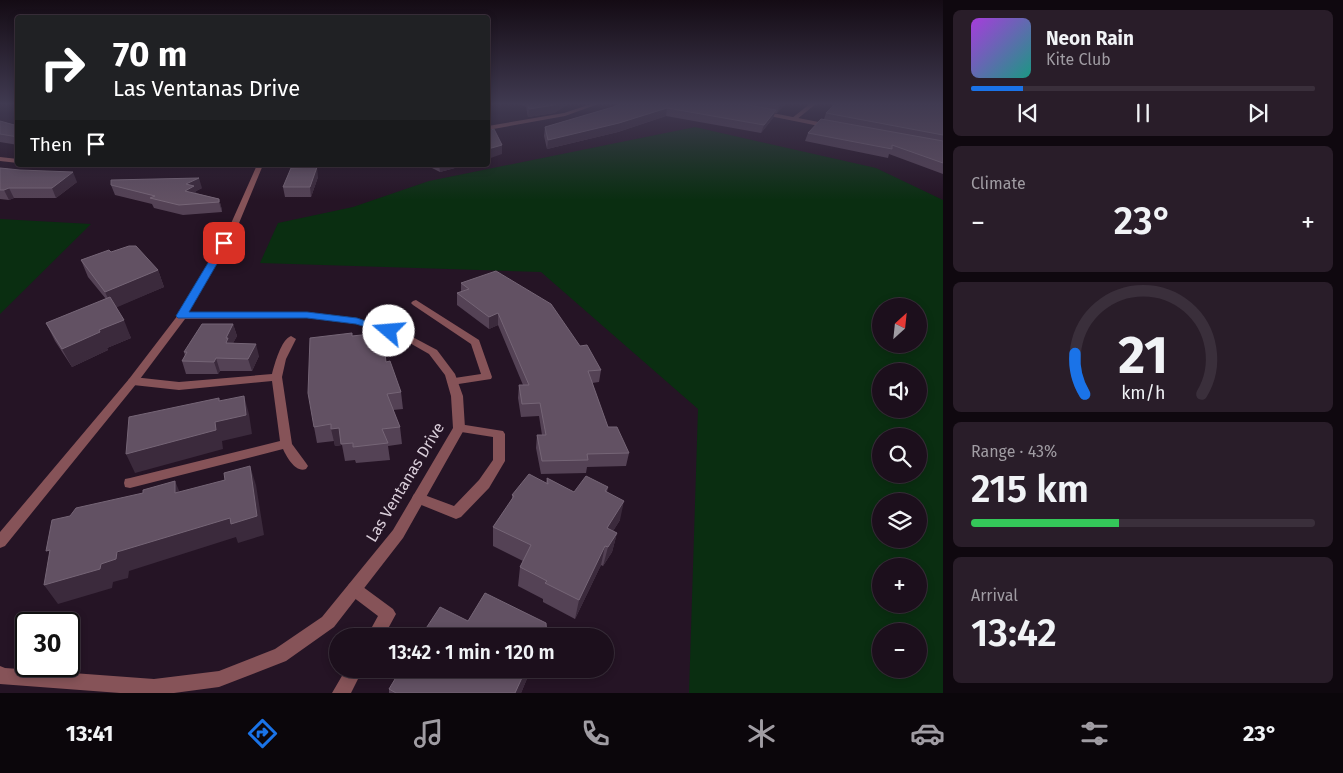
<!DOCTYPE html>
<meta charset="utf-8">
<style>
body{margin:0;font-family:"Fira Sans",sans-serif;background:#291d29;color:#f1f3f6;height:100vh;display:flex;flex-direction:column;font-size:19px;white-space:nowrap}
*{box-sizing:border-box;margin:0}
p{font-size:16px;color:#a09ca3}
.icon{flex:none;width:28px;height:28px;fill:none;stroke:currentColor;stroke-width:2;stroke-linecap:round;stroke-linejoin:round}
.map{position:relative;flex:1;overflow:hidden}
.side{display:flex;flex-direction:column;gap:10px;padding:10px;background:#0f080f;width:400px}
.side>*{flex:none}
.top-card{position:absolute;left:15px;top:15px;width:475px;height:152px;border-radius:5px;box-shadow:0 2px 8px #0003,0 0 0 1px #3a2f3b;background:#202124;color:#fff;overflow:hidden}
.needle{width:32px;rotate:27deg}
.buttons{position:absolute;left:872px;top:298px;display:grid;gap:10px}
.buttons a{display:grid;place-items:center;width:55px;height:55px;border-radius:50%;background:#1c0f1c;box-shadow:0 2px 8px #0003,0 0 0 1px #3a2f3b;font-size:25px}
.speed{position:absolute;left:15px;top:612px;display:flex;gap:10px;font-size:25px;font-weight:700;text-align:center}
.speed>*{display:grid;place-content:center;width:65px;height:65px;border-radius:50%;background:#1c0f1c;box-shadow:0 2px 8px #0003,0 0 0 1px #3a2f3b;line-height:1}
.speed .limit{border:2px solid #111;border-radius:8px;background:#fff;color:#111}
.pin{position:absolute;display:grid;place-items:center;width:42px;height:42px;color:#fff;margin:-21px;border-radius:10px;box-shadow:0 2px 8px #0006}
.me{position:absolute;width:55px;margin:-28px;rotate:288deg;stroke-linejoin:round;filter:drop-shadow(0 0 4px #0008)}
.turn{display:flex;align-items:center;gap:18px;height:105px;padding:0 15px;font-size:22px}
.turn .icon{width:65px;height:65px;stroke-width:2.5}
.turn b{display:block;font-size:35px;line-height:42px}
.then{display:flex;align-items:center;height:48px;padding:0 15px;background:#0003;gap:10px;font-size:19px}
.big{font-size:38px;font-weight:600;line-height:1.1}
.side .tile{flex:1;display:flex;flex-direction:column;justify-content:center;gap:8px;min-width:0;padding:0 18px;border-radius:8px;background:#291d29}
.side .dial{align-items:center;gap:0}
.dial svg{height:130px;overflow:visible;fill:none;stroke:#3a2f3b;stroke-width:7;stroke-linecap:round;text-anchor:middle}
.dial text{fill:#f1f3f6;stroke:none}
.song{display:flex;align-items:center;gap:15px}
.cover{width:60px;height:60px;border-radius:8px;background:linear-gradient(135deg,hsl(280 70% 55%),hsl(170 70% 35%))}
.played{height:5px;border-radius:2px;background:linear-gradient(90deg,#1a73e8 15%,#3a2f3b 15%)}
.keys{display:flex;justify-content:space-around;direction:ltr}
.heat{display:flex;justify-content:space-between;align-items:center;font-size:28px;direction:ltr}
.charge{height:8px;border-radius:4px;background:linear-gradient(90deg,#34c759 43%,#3a2f3b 0)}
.trip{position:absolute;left:329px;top:628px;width:285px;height:50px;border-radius:25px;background:#1c0f1c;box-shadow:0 2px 8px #0003,0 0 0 1px #3a2f3b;font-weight:600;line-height:50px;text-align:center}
.tab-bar{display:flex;height:80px;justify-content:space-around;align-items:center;background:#0b060b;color:#a09ca3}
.tab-bar .icon{width:35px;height:35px}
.tab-bar .active{color:#1a73e8}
.tab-bar b{font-size:22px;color:#f1f3f6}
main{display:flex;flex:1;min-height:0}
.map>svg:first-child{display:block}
</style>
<main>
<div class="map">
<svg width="943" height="693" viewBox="0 0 943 693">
<rect width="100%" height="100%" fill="#251425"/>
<path fill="#0a2e11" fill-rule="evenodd" d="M695,127L876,168L943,200V693H689L698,409L541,272L260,263L278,223L353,207L429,181ZM881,306H919V344H881ZM881,371H919V409H881ZM881,436H919V474H881ZM881,501H919V539H881ZM881,566H919V604H881ZM881,631H919V669H881Z
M0,219L91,224L0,314Z"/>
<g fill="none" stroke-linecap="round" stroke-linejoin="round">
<path fill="#865358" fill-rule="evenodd" d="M416,300L479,340L492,377L491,379L452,385L448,383L447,381L448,379L481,374L471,344L413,305L411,303L413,301Z
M291,336L296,339L286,359L282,377L292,444L306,463L308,466L306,469C296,473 287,458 283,449L130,488L125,487L124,483L125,479L130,478L280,441L272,381L179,390L133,385L129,383L128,381L129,379L133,377L179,382L272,374C275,363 281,340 291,336Z
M459,424L503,431L505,434V461L489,488L461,517L456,519L414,502L412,498L414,494L419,493L454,506L479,480L493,460V437L455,431L453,428L455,425Z
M354,582L359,584L393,609L396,614L384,636H367L378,616L349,594L347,589L349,584Z
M346,669H363L351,693H332Z"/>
<path fill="#865358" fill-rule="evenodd" d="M594,103H601L565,116L488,130V126L564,113Z
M811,103H817L796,120H792V118Z
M0,157L18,159V163L0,161Z
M257,165H263L237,228L188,313L307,312L357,318L407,334L437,350L455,374L463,396L465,428L403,538L334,627L286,661L219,687L174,693H120L0,684V666L5,668L154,679L219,671L275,649L322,617L393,530L453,428L451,396L445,375L429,354L401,338L356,324L307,318L185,319L137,383L5,546L0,548V532L129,379L178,315L229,228Z"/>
<path fill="#865358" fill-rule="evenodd" d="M762,111L829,124L832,126L829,128L760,114L759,113Z"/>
</g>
<path fill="#544255" d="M516,103H570L554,113L528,117L526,107Z
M621,103H786L777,113H775L773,118L761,133L666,116L618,132L547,149L544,136L545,127L613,107Z
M943,103V174L889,154L888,158L805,141L808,133L824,119L826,113Z
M0,121L18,126V145L0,142Z
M426,165H466L440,172Z
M0,168L77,182L56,198H14L9,200L0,199Z
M318,177L311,197H285L283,187Z
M111,185L202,188L196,191V193L219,199L222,210V212L183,215L154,208L152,204L115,195Z
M111,252L158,270L164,287L116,307L131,338L107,348L108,350L72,367L55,341L46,323L106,299L88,277L81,260Z
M461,283L580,346L601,370L599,382L592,383L608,427L629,453L626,466L587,467L586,473L541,474L536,448L537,435H542L539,416L521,417L518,398L519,385H523L498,325L489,329L457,305V293L461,292Z
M233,324L237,336L233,343L259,356L252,371H220L218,374H186L182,361L185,356L184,352Z
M352,336L373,347L386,362L401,392L403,409L393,410L400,427L402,444L388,446L390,460L356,463L355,460L345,461L342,445L335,446L334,441L317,443L314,427Z
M547,478L574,492L608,487L607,492L620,520L613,531L617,533L612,552L603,566L601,565L575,619L543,602V599L518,586L520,567L523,561L493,546V527L512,500V495L546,483Z
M531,669L521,693H389V689Z"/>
<path fill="#3b2a3c" d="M558,103H570L554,113L528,117L529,109Z
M782,103H786L777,113L780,105Z
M667,108L666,116L618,132L547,149L548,140Z
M776,110L773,118L761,133L764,125Z
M502,145V154L488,159V149Z
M439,165H466L440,172Z
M317,167L318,177L311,197L310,187Z
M73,172L77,182L56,198L52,188Z
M199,178L202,188L196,191L197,196L185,191L186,184Z
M9,188L14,198L9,200L4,190Z
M219,199L222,210V212L219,202Z
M158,270L164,287L113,309L105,292Z
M498,313V325L489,329V317Z
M124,320L131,338L107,348L108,350L72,367L62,349L99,330Z
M233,324L237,336L231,347L226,343V338Z
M256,344L259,356L252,371L248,359Z
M216,358L220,371L218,374L214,362Z
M244,396L249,414L252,434L222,441L223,449L135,473L126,454L215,422L219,401V398L225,416Z
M339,428L342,445L335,446L331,429Z
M250,466L256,485L264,535L238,543L236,537L129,571L128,578L113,582L112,588L58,604L44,585L101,564Z
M175,481L183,500L175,493Z
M624,501L620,520L603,547L607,528Z
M617,533L612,552L603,566L608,547Z
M605,546L601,565L575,619L579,600Z
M526,669H532H531L521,693H515Z"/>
<path fill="#625163" stroke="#756576" d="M527,103H558L554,105L529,109Z
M621,103H736L776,110L764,125L667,108L619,123L548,140L545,127L613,107Z
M767,103H782L780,105Z
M836,103H943V135L826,113Z
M821,119L943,141V163L892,145V149L808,133Z
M0,121L18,126V137L0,134Z
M494,129L502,145L488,149V131Z
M317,167L310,187H283L291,168Z
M0,168L20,170L73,172L52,188H9L4,190H0Z
M199,178L186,184L194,186L185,191L219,199V202L179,205L150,198L155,196L111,185V180Z
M129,246H136L158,270L105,292L81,260L109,250L111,252Z
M496,271L551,304L580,346L587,345L601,370L588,371L608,427H617L629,453L587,454L588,460L542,461L537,435H546L540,403L522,404L519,385H529L498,313L489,317L457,293L469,289L461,283Z
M110,297L124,320L99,330L100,332L62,349L46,323Z
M202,324H233L226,338H228L226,343L256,344L248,359L216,358L214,362L182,361L187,352H184Z
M352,333V336L371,334L373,347L384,346L386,362L390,361L401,392L387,394L400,427L382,429L388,443L353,447V443L341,444L339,428L331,429V424L314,427L308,393L310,338Z
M244,396L246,415L215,422L216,430L126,454L129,417L219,398V401Z
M250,466L257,516L231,524L230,518L117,552L116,559L101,564L100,569L44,585L50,550L46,551L52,520L70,516L76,508L143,493V490L175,481V493L225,480L224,473Z
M529,474L548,484L547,478L574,492L586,476L608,487L605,491L624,501L607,528L617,533L608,547L605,546L579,600L545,583L547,581L520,567L531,545L493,527L514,496L512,495Z
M485,593L546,623L547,636H421L440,607L468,621Z
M401,669H526L515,693H396L389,689Z"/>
<linearGradient id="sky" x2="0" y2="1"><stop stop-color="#140b14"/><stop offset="0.52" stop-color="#403a51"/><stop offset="1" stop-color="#403a51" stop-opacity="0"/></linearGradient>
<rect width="943" height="200" fill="url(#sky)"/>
<path fill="#1a73e8" stroke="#114b97" d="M224,240L229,243L189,312H307L357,318L394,331L389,334L356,324L307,318H178L176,316L220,243Z"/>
<g text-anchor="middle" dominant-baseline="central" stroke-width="5" stroke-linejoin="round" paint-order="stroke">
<g font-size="16" fill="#d9cdd9" stroke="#251425">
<text transform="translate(405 482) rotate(-59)">Las Ventanas Drive</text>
</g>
</g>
</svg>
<div class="buttons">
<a><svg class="needle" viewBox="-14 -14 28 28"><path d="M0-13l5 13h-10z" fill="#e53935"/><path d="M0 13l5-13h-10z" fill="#a09ca3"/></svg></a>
<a><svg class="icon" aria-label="sound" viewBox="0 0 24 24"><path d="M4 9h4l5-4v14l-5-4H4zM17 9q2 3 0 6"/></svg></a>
<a><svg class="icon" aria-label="search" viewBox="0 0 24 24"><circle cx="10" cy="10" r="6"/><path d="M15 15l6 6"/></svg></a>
<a><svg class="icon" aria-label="layers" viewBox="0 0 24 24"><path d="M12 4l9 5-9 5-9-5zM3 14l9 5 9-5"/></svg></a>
<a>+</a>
<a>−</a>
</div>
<div class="speed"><div class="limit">30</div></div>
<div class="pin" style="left:224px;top:243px;background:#d93025"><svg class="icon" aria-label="arrive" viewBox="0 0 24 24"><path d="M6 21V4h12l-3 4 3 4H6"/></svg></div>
<svg class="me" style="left:389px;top:331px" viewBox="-20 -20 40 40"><circle r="19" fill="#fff"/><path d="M0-13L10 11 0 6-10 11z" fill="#1a73e8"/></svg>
<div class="trip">13:42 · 1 min · 120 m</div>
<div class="top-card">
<div class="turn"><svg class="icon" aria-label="right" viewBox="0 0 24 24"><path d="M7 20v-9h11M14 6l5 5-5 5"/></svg><div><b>70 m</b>Las Ventanas Drive</div></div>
<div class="then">Then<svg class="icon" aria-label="arrive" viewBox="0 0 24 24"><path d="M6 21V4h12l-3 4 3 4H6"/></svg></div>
</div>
</div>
<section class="side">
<div class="tile">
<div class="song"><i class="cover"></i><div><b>Neon Rain</b><p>Kite Club</p></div></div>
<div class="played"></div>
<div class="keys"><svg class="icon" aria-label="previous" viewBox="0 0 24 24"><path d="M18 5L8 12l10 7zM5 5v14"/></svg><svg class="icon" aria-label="pause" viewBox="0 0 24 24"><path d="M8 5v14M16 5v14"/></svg><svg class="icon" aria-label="next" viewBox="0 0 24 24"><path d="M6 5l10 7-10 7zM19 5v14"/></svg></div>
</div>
<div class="tile"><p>Climate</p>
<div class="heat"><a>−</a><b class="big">23°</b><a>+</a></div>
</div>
<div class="tile dial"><svg viewBox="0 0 100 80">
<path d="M14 69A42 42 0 1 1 86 69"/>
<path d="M14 69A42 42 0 0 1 8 44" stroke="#1a73e8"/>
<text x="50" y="56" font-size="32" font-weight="700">21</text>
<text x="50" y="72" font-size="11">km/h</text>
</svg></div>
<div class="tile"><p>Range · 43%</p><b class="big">215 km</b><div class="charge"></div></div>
<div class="tile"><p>Arrival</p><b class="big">13:42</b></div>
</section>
</main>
<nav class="tab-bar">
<b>13:41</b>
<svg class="icon active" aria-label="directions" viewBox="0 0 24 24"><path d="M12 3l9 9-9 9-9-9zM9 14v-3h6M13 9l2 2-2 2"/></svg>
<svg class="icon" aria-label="music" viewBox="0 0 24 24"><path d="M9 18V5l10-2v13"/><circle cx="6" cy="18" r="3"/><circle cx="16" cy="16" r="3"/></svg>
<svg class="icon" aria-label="phone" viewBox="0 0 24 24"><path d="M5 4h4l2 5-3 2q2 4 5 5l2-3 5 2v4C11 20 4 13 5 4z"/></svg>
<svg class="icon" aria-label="climate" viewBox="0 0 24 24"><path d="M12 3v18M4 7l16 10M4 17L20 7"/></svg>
<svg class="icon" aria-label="car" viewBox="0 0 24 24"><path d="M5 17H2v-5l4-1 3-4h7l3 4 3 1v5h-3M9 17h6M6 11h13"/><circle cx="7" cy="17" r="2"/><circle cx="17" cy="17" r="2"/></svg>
<svg class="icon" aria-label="filters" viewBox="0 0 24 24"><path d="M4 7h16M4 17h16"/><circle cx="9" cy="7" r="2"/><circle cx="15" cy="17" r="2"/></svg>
<b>23°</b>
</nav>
